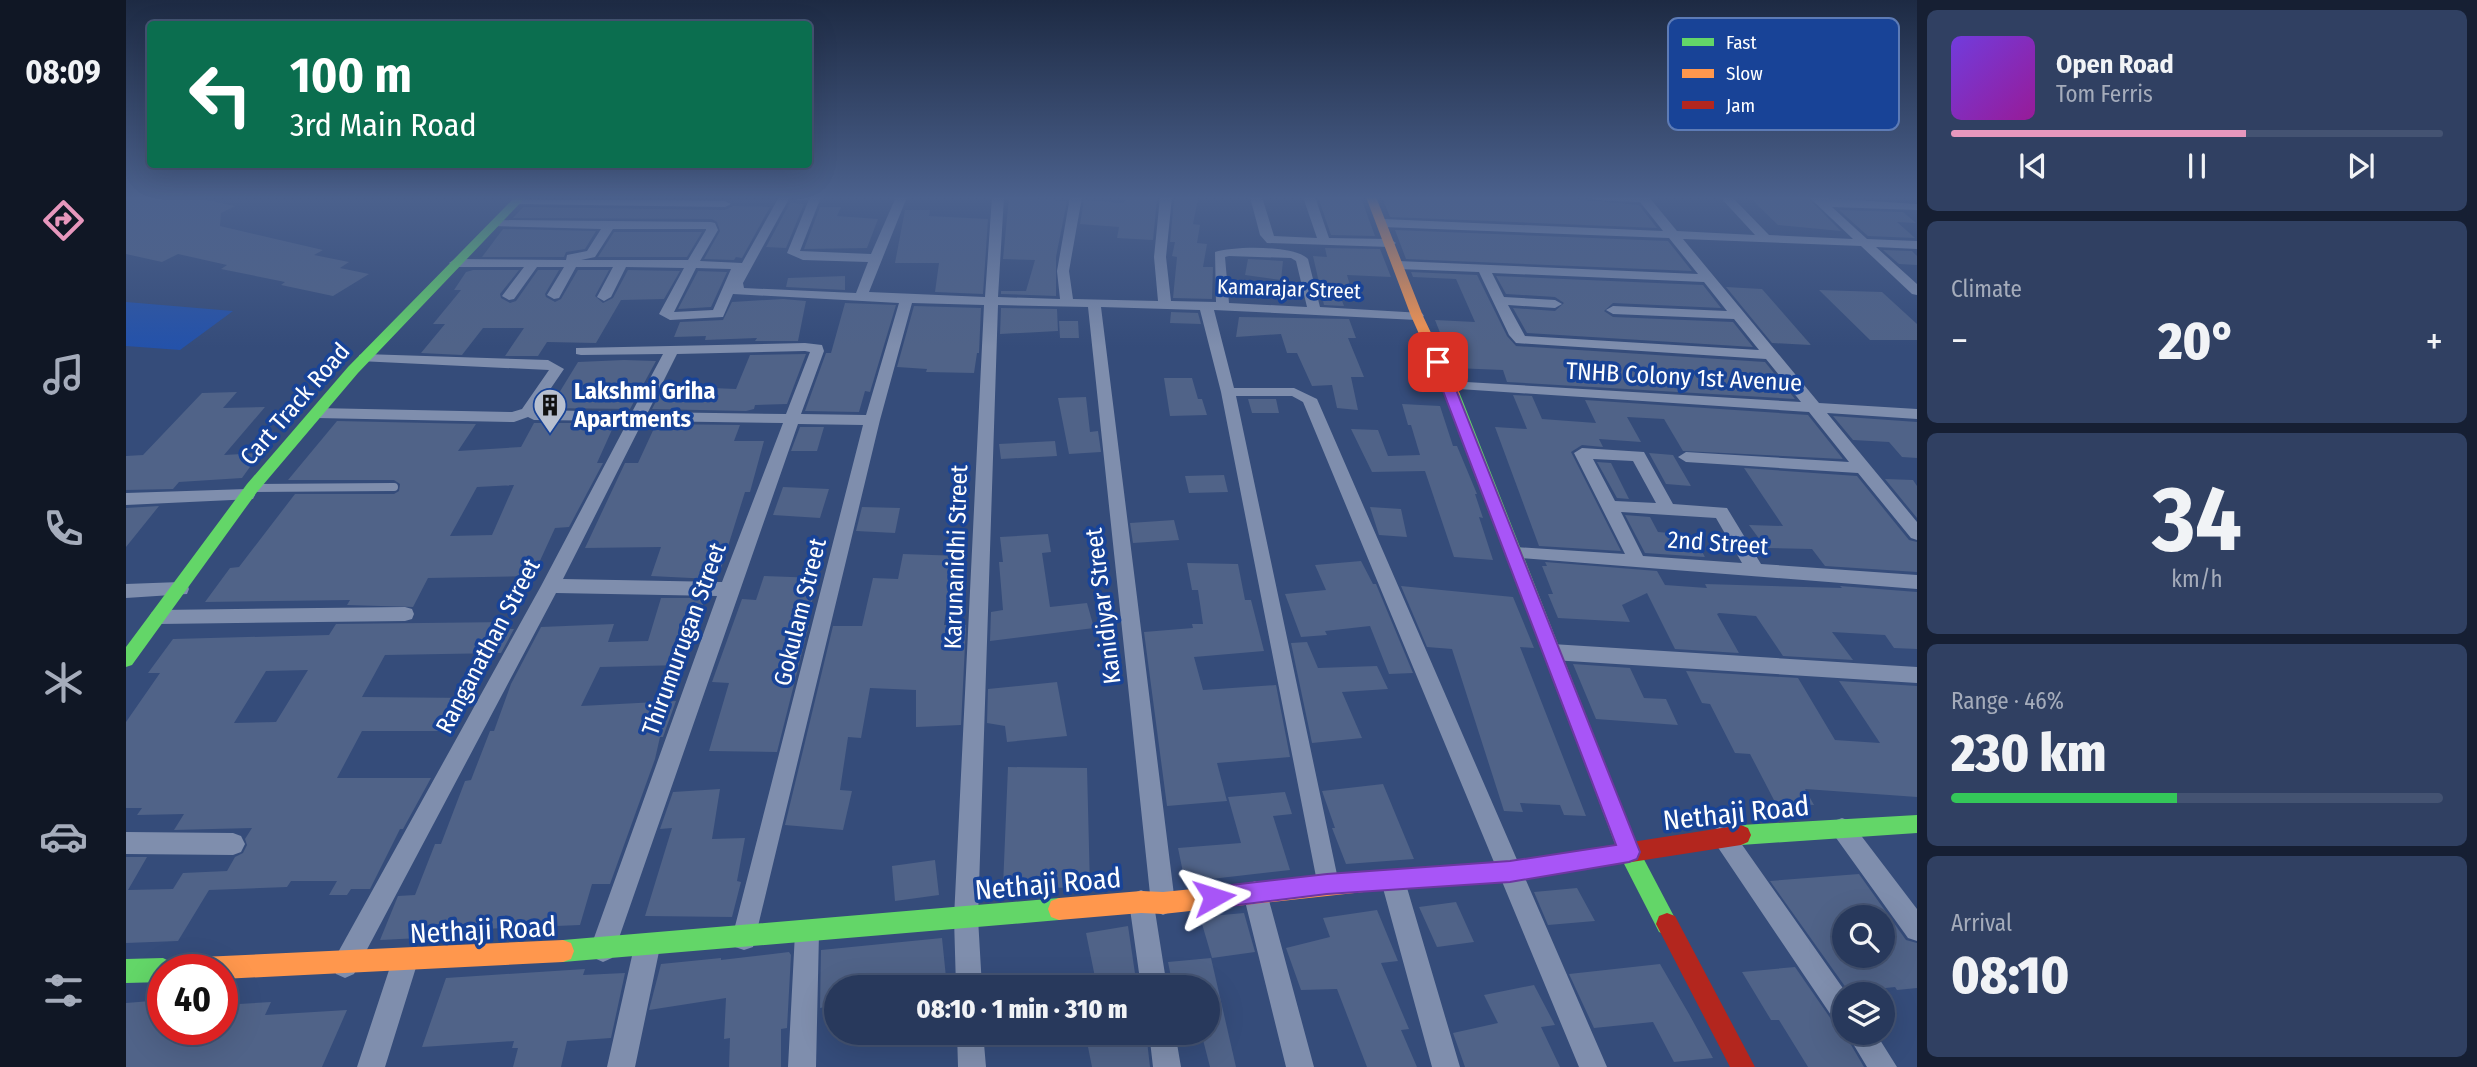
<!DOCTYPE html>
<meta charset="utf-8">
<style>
body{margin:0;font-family:"Fira Sans Condensed",sans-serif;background:#304062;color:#f1f3f6;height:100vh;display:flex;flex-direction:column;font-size:26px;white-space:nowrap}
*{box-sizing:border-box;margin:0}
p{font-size:23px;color:#a5acbb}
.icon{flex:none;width:38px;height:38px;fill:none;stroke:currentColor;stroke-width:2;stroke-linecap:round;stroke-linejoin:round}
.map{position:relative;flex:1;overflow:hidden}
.sheet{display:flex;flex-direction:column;gap:10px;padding:10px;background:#161f33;width:560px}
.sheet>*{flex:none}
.guide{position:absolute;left:21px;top:21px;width:665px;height:147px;border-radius:7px;box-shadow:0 7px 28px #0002,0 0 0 2px #445372;background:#0b6e4f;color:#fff;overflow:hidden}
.tools{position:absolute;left:1706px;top:905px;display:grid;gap:14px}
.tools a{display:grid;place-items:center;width:63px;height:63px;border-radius:50%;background:#28395c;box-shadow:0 7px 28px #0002,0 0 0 2px #445372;font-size:35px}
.speed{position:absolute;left:21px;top:954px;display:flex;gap:14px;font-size:35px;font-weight:700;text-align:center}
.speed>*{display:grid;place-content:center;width:91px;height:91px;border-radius:50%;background:#28395c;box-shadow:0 7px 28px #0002,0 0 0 2px #445372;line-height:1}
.speed .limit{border:10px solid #d22;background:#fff;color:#111}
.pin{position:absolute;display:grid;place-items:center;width:60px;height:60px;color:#fff;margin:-30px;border-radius:14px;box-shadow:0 4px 10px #0006}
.me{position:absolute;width:77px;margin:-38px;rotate:84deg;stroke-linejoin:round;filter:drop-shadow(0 0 5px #0008)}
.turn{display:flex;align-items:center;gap:24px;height:147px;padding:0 28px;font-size:32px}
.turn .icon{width:91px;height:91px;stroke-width:2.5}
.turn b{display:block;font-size:49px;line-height:60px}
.big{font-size:52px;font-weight:800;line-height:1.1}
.sheet .widget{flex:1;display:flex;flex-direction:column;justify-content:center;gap:10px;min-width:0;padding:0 24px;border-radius:10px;background:#304062}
.sheet .dial{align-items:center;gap:0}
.dial b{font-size:91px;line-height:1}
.song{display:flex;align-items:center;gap:21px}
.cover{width:84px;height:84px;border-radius:10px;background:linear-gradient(135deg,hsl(260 70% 55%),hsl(300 70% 35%))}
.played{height:7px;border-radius:4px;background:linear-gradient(90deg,#e797bd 60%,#445372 60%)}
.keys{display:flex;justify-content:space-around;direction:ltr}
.heat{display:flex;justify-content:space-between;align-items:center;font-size:38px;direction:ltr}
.charge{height:10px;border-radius:5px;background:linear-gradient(90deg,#34c759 46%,#445372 0)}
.trip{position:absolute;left:698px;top:975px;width:396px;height:70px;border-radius:35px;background:#28395c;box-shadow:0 7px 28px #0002,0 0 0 2px #445372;font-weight:800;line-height:70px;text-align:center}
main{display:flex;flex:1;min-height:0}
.tabs{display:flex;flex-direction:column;width:126px;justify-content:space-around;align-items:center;background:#101725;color:#a5acbb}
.tabs .icon{width:49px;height:49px}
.tabs .current{color:#e797bd}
.tabs b{font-size:32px;color:#f1f3f6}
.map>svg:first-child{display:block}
</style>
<main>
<nav class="tabs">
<b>08:09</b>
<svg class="icon current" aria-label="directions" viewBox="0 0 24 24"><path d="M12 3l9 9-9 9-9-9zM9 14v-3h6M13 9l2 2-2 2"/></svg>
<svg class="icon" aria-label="music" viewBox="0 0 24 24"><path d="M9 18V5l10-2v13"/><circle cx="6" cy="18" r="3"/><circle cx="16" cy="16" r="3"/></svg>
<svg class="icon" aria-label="phone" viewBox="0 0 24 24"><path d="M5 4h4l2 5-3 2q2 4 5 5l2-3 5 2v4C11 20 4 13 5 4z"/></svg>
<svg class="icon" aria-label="climate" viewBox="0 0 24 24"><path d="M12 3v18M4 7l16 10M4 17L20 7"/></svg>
<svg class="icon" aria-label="car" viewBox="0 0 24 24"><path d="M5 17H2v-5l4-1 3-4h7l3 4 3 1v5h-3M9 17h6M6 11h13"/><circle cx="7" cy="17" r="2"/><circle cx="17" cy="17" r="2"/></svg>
<svg class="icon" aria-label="filters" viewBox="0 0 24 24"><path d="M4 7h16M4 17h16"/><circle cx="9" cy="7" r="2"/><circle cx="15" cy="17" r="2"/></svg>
</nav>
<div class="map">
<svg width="1791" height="1067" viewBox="0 0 1791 1067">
<rect width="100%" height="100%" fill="#354c7a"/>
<path fill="#2452aa" d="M0,302L107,311L54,350L0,346Z"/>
<path fill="#506388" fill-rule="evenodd" d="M0,197H66L109,206L95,213L94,226L197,250L188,255L223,262L214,268L243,274L207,296L155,285L159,282L95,269L101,265L52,254L36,262L0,254Z
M883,197L941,201L930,257V296L875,294V291H900L909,260L877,259Z
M999,197L1031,199L1027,240L991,238L993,227L954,224L958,200L998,203Z
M1054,197L1072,199L1067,224L1074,225L1071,243L1081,244L1077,267H1087L1086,299L1047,298L1051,257L1046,256L1049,242H1044L1048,200Z
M1192,197L1235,198L1249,236L1205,235Z
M1256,197H1426L1513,205L1531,228L1264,217Z
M1623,197H1681L1715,231L1652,225Z
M664,203L678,204L660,248L640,247Z
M607,206L644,207L616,258L610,257L608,260L578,259L594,231L591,222L586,219L387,218L397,207L599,210Z
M694,207H715L711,216L752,219L741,248L678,249Z
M779,210H804L803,216L862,219L857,294L809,292L813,263H769Z
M1713,210L1777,212L1790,223L1771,222L1789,238L1742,236Z
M377,229L470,231L459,249L440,252L438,257H356Z
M1269,230L1542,241L1566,271L1280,259Z
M488,232H576L561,257H472Z
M1199,248L1254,249L1265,277L1221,275L1228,299L1215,298L1218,306L1198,305L1187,256L1201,257Z
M1757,250L1786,251L1791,256V265L1773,264Z
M1122,259L1157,261L1155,280L1119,275Z
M347,270H393L374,294L375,298L384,303L390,301L412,270H433L419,294L420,297L429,302L435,299L452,270H483L469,296L477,303L487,298L502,270L554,271L538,299L495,300L470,343L421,342L412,356H379L398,328H357L336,355L295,353L319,324H307L335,290H328L340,272Z
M572,271L601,272L585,307L552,309Z
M1285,272L1351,275L1381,336L1390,346L1639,362L1669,399L1381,382L1377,370L1328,368L1309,320L1349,322L1330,279L1287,277Z
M719,276V290L660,287L662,278Z
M1370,276L1577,285L1595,308L1487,303L1478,311L1487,317L1607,322L1627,347L1401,333L1387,308L1429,311L1438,303L1429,297L1380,294Z
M1600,287L1636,289L1685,345L1646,343Z
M1693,290L1756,292L1791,324V340H1744Z
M657,299L680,301L672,341H629L631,338L579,340L580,336L548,337L554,322L597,320L606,302Z
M719,303L770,305L744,392L739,391L733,412L679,411L700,353H705Z
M788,306L855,308L853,353H851L848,373L800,372L801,369L771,367Z
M875,308L931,309L932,331L874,334Z
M1045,312L1072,313L1075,324L1044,323Z
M1113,317L1223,319L1230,338H1222L1238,377H1225L1232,410L1211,408L1206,385L1186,386L1171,353H1161L1155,334L1110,337Z
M933,321H952L953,338H934Z
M680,354L661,404L629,405L628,409L620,411L526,409L538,386L610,389L624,355Z
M498,360L530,361L504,409L418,408L427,393H433L452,362Z
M1038,378H1066L1072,399H1076L1081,415L1044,416Z
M111,392L97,408L139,407L98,455L134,453L116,478L53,482L47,489L0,490V456L17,455L76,393Z
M1387,395L1406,396L1416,419L1470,423L1459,400L1682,415L1717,459L1557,451L1538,419L1501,417L1515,442L1473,439L1477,447L1456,445L1445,452L1495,551L1413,546L1369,427L1401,429Z
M960,397L964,432L972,431L975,452L943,454L932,398Z
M1122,399H1150L1153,413H1126Z
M1276,404L1314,406L1327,446H1331L1351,494H1349L1357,518L1353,517L1367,560L1328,557L1299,471L1246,472L1225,429L1252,430L1262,456L1294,455L1285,425H1282Z
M1707,416L1791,422V458L1776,457L1763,442L1727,440Z
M211,421L350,424L332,451L395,447L408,423H489L471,463H477L443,527L429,528L407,576L302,578L287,607L221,605L224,600L79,602L104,568L113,567L169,494H268L273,491L274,484L268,480H162ZM388,485L366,535L324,536L351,487Z
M530,424L614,425L608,441H638L624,492H619L593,575H586L585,579L525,576L535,547L459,548L499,463H512Z
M674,427H698L691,451H665Z
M929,441L931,456L875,459L873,444Z
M1523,453L1547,455L1565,486L1540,484Z
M1471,462L1485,463L1503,499L1491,498Z
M1618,468L1731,476L1783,540L1791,542V572L1699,566L1686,549L1640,548L1623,525L1657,526Z
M1098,475L1102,492L1063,493L1059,476Z
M1759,479L1787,480L1791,486V518Z
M657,487L703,489L694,518L647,515Z
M33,506L0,547V508Z
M736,507L774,508L769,533L730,531Z
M1244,507L1275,509L1281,537L1253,535Z
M1499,515L1524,517L1532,532L1567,535L1579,557L1519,553Z
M1048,520L1053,540L1007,543L1004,523Z
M922,534L925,552L916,553L924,607L961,603L968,628L864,641L865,612L877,610L873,562H877L874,537Z
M777,554L836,556L833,578H824L818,625H840L835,725L790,727V690L744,688L735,738L722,737L714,790L726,791L717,830L659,825L707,626H736L747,578L772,579Z
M1235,561L1247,584H1250L1287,673L1263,674L1244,626L1199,631L1201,635L1175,637L1159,594L1200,590L1189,565Z
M1419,562L1531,571L1539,585L1581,588L1579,584L1716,588L1714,586L1791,592V649L1768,648L1759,635L1706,632L1727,660L1657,656L1630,616L1593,613L1591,614L1613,653L1549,649L1521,593L1496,605L1504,622L1432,618L1422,594H1427L1416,566H1421Z
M1061,563L1112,564L1119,600H1125L1138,651L1068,657L1077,690L1150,685L1164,757L1091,763L1101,801L1041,806L1018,632L1067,628L1066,624H1077L1072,590H1066Z
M638,576L692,578L680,625H683L651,752L583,751L603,683L586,682L616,599L630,600Z
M1275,586L1387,597L1408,648L1394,647L1460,816L1438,815L1434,805L1394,803L1397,812L1378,811L1326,649L1301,647Z
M535,598H579L557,665L474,667L455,706L550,701L537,737H534L529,759L484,884H466L454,925L356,929L354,935L254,940L272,896L289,895L309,844H315L339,781L345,780L364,731H368L385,684L415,627L488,624L482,642L522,641Z
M383,622L379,629H388L375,653L259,655L236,697L345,698L328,731H236L211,778H305L277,829H274L244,889H225L221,895H203L211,881H165L161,887L83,890L52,941L0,943V857H21L2,890L47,889L57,873L101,871L109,857L117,853L121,845L119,839L126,828L48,830L58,814L11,815L16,808H0V722L34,673H22L47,639L203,635L210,624ZM182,670L150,722L108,723L140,671Z
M1181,642L1192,668L1251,666L1262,689L1216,692L1236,738L1186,743L1165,643Z
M1447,664L1504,668L1518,698L1540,699L1552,725L1470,719Z
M1560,671L1672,678L1709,740L1754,743L1713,681L1791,686V797L1679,789L1688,805L1649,802L1624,754L1609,753L1584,704L1576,703Z
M931,682L941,736L881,742L879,726L861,723L862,689Z
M882,767L961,768L964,888L877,887Z
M1257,784L1288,859L1220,864L1206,828H1209L1196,791Z
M594,789L586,839L619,838L611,881L615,882L606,917L519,916L546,828L534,829L547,792Z
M1159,792L1166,814L1147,816L1164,870L1059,882L1052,848L1115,843L1102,797Z
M809,860L813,895L769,901L766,866Z
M1733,874L1780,940L1791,943V988L1771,990L1769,987L1723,992L1644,881ZM1718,917H1757V956L1718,959Z
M1451,888L1469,921L1422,925L1408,892Z
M1330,902L1348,942L1311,947L1293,907Z
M1251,910L1272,961L1255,963L1283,1029L1275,1030L1291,1067H1241L1211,989L1175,990L1160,948L1204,937L1197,918Z
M1118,913L1129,952L1086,958L1074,917Z
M1002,926L1011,987H971L960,933Z
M816,938L821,987H710V1005L694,1008L695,950Z
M663,952L665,955L661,1028L655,1029V1067H603L604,1038L598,1039L600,998L523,1010L535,964L595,958V960Z
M1085,958L1088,971L1110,1067H1084L1075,1032H1082V987H1047L1042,962Z
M1534,964L1563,1014L1587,1058L1548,1062L1527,1022L1468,1028L1443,974Z
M1669,967L1707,1022L1718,1028V1033L1738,1067H1682L1653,1020H1645L1616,972Z
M459,969L457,975L499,973L485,1038L441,1041L435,1067H387L392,1048H386L388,1041L296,1047L320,978Z
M1408,985L1429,1025L1415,1027L1434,1067H1339L1327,1033L1372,1023L1358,995Z
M37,1000V1029H96V1005L145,1002L139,1015L221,1010L196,1067H0V1003Z
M959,1032H1020L1024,1067H966Z"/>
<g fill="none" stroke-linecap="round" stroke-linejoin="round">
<path stroke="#7f8ead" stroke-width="8" d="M128,488L268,487"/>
<path fill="#7f8ead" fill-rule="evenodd" d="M653,197H664L617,283L618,288L730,293L742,262L677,260L661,253L684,197H695L674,251L745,254L770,197H781L743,292L859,297L866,197H878L872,297L934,299L931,271L944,197H956L943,271L947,299L1032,301L1028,257L1034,197H1046L1040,257L1045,301L1090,302L1089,252C1108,246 1168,245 1182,259L1194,307L1296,313L1298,316L1291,320L1088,310L1108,388H1168L1191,399L1481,1067H1453L1177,402L1166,396H1110L1213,884L1209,892L1201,895L1193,892L1095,392L1074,310L975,307L1049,903L1046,911L1037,915L1029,911L1041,987H1015L1003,902L1006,894L1015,890L1024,894L962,307L872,305L852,918L856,987H830L828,918L858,305L786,303L754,420L627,947L618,950L609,947L606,938L737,425L672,424L486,958L477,962L468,958L464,949L591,596L430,593L228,974L219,978L210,974L206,965L210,956L415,586L502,421L408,420L402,417L388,422L191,418L183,413L191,408L386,412L396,409L423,370L233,361V355L238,354L422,360L438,369L410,410L506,412L537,354L455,355L450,354V348L679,343L696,345L698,351L675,414L740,415L773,303L607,294L597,317L544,320L533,314L558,268L500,267L485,297L478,301L471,297L487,267H450L433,298L428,299L421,295L438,267H411L388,299L383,300L376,296L398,267H329L323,263L329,259L440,260L441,255L461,251L475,229L366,226L364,224L370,220L585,222L589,223L592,230L574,261L616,263ZM487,229H580V230L562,260H455L469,257ZM1103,256L1165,258L1170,261L1181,307L1103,303L1099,257ZM570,268L605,269L587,310L548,312ZM679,351L684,352L660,414L522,412L551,354ZM517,421L657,423L596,582L437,579Z
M1124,197H1136L1148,236L1191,238L1177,197H1189L1203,238L1264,239L1270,243L1264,247L1141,243L1134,235Z
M1464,197H1523L1551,231L1629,235L1594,197H1606L1643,235L1727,239L1683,197L1791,204V210L1706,207L1741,239L1791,241V249L1750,247L1791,284V295L1786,294L1735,246L1557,239L1693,403L1791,409V419L1701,413L1791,522V540L1785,538L1732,473L1560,462L1552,457L1560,452L1723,462L1683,412L1318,388L1316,385L1323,381L1675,402L1640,359L1390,343L1383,335L1353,272L1272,269L1266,265L1272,261L1572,274L1543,238L1257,227L1251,223L1257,219L1537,231L1514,202L1469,200ZM1366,273L1578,282L1601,311L1487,306L1480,310L1487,314L1608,319L1633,350L1399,336L1382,305L1429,308L1436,304L1429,300L1378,297Z
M391,199L599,201L605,204L599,207L387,204V200Z
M1456,448L1518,452L1547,504L1601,508L1635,564L1791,575V589L1383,557L1380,553L1383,549L1389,547L1499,554L1448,453ZM1467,459L1507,461L1530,503L1489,501ZM1495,512L1590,518L1616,563L1517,556Z
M121,489L127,491L129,495L127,499L0,505V493Z
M54,582L61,584L63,589L61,594L0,598V584Z
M279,607L286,609L288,614L286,619L279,621L33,624L26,622L23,617L26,612L33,610Z
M1426,644L1791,667V683L1426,660L1419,657L1416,652L1419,647Z
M1716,818L1724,821L1791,909V941L1782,938L1708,835L1705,828L1708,821Z
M1597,825L1605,829L1721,994H1718V1025L1709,1021L1589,843L1585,836L1589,829Z
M0,832L107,833L115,836L119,844L115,852L107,855L0,854Z
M1267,870L1275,873L1279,881L1334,1067H1306L1255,881L1259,873Z
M1129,881L1138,885L1141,893L1188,1067H1160L1117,893L1120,885Z
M681,921L690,924L693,933L690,1067H662L669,933L672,924Z
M521,934L530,938L534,947L509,1067H481L508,947L512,938Z
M279,948L288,952L292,961L259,1067H231L266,961L270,952Z
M831,1032H857L860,1067H832Z
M1023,1032H1049L1055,1067H1027Z
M1720,1032H1749L1771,1067H1741Z"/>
<path fill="#63d668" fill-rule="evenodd" d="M389,197H400L232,373L131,492L6,665L0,667V647L121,484L222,367Z
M1327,390L1334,394L1512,848L1552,924L1549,932L1541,935L1533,932L1492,852L1320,394Z
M1791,815V833L1615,845L1608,842L1605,835L1608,828L1615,825Z
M933,898L941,901L944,909L941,917L933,920L437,962L429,959L426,951L429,943L437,940Z
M37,958L45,962L48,970H37V982L0,983V959Z"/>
<path fill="#ff974d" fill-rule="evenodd" d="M1240,197H1250L1297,316L1334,394L1332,397H1322L1320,394L1285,316Z
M1265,869L1273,872L1276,879L1273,886L1265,889L1037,914L1015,913L933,920L925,917L922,909L925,901L933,898L1015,891L1037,892Z
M437,940L445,943L448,951L445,959L437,962L96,979V970H43L46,962L54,958Z"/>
<path fill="#b3261e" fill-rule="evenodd" d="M1615,825L1622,828L1625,835L1622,842L1615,845L1384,881L1265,889L1257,886L1254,879L1257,872L1265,869L1384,861Z
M1541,913L1549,916L1629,1067H1604L1530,924L1533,916Z"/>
</g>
<linearGradient id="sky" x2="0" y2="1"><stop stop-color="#1d2a43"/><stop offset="0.57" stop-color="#4b618d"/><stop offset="1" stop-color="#4b618d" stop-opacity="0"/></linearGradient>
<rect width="1791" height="347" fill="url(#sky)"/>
<path fill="#a855f7" stroke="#6d37a1" stroke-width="2" d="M1312,358L1319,362L1514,852L1511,859L1503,862L1384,882L1201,894L1088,908L1081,905L1077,897L1081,890L1088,887L1201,874L1384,861L1490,845L1306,362Z"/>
<defs>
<symbol id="building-pin" viewBox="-11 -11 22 30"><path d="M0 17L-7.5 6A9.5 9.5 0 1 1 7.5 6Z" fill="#b8c0d0" stroke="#184397"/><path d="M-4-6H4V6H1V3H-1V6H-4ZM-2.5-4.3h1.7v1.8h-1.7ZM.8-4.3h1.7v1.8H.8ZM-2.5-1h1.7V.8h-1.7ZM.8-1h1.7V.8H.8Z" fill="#111"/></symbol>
</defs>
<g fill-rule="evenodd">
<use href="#building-pin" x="405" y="386" width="38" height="52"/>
</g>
<g text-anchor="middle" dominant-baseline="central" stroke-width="7" stroke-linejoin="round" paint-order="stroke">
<g font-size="21" fill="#fff" stroke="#184397">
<text transform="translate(1163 289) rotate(2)">Kamarajar Street</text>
</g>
<g font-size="24" fill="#fff" stroke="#184397">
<text transform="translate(1558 377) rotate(3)">TNHB Colony 1st Avenue</text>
<text transform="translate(169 404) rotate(-49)">Cart Track Road</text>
<text transform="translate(1592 543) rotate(4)">2nd Street</text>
<text transform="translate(830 557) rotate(-88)">Karunanidhi Street</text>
<text transform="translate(977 606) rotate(-97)">Kanidiyar Street</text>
<text transform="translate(674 612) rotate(-76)">Gokulam Street</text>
<text transform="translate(558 639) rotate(-70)">Thirumurugan Street</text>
<text transform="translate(362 646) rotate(-62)">Ranganathan Street</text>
</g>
<g font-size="24" font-weight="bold" fill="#fff" stroke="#184397" text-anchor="start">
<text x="448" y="391">Lakshmi Griha<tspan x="448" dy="28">Apartments</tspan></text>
</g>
<g font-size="28" fill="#fff" stroke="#184397">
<text transform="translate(1610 813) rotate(-6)">Nethaji Road</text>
<text transform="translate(922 884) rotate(-5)">Nethaji Road</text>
<text transform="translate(357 930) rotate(-3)">Nethaji Road</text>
</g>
</g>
<rect x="1542" y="18" width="231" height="112" rx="10" fill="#184397" stroke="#5d7bb6" stroke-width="2"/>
<rect x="1556" y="38" width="32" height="8" fill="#63d668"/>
<rect x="1556" y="69" width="32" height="9" fill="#ff974d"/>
<rect x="1556" y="101" width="32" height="8" fill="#b3261e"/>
<g font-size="19" fill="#fff">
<text x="1600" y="49">Fast</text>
<text x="1600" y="80">Slow</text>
<text x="1600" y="112">Jam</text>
</g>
</svg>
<div class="tools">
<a><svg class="icon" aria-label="search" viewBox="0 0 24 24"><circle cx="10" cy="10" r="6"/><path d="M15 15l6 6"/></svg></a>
<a><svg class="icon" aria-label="layers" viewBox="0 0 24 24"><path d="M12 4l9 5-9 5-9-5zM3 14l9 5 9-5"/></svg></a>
</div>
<div class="speed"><div class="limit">40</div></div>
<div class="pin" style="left:1312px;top:362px;background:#d93025"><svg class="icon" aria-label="arrive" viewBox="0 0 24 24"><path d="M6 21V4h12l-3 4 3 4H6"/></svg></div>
<svg class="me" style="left:1088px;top:897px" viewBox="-20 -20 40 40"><path d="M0-17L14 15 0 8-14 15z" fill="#a855f7" stroke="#fff" stroke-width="4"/></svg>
<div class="trip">08:10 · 1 min · 310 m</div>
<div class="guide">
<div class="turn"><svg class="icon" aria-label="left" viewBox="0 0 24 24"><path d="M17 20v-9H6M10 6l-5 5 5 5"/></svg><div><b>100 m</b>3rd Main Road</div></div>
</div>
</div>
<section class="sheet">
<div class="widget">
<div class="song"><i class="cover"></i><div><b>Open Road</b><p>Tom Ferris</p></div></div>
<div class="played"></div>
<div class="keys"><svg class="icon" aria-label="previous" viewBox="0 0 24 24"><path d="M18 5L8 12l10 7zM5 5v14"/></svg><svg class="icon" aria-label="pause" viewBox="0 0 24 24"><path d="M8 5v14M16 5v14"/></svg><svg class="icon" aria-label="next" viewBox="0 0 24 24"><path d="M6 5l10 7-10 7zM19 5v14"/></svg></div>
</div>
<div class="widget"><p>Climate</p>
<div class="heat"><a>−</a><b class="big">20°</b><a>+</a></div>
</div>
<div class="widget dial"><b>34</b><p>km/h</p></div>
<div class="widget"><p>Range · 46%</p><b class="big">230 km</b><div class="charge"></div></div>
<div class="widget"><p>Arrival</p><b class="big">08:10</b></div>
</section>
</main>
